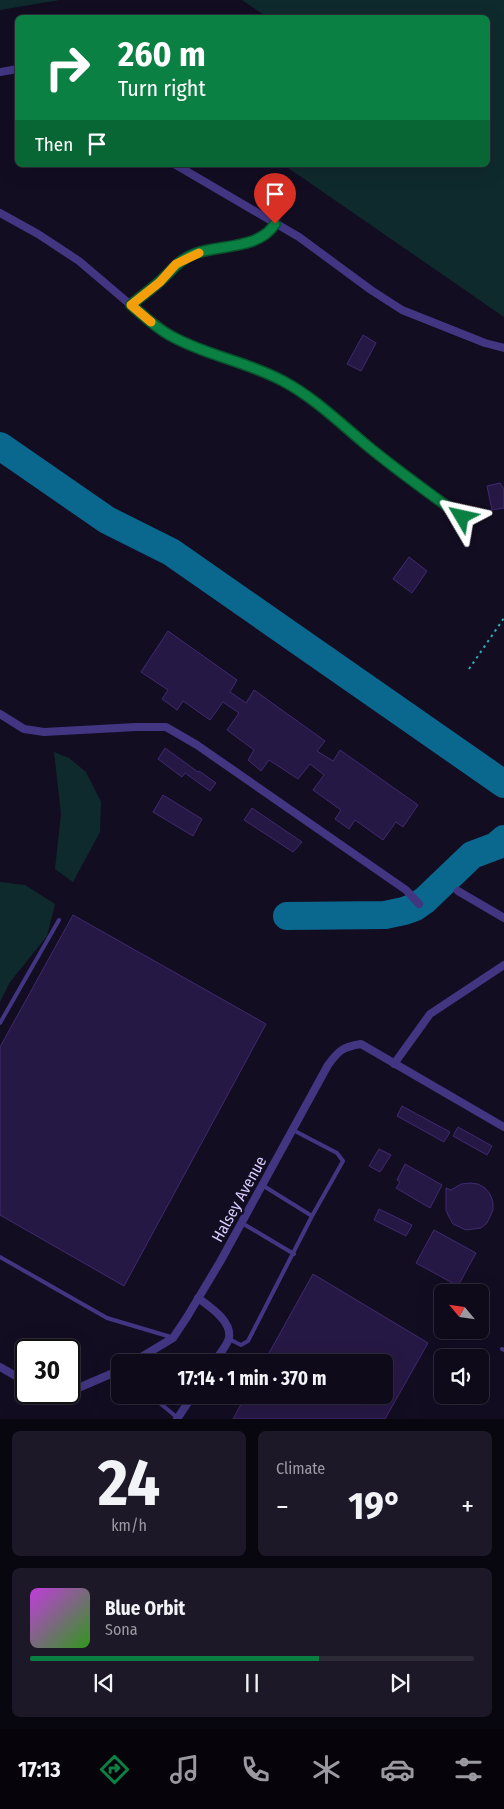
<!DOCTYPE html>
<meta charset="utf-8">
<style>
body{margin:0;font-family:"Fira Sans Condensed",sans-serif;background:#1c1827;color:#f1f3f6;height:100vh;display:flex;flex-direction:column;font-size:19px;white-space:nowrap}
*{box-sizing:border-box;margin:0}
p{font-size:16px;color:#9b9aa2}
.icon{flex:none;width:28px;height:28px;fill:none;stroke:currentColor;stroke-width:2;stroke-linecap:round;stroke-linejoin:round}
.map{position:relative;height:1419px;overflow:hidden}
.details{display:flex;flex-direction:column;gap:12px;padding:12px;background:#08060e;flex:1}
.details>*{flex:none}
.banner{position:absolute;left:15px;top:15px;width:475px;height:152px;border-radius:8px;box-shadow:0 5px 20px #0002,0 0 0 1px #2e2b39;background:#0b8043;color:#fff;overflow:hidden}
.needle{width:32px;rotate:299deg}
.controls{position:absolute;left:434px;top:1284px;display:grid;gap:10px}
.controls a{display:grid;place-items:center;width:55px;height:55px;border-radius:8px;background:#0e0a1a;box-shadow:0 5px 20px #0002,0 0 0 1px #2e2b39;font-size:25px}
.speed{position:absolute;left:15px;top:1339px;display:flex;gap:10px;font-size:25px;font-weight:700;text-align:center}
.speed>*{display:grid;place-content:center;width:65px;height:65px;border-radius:50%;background:#0e0a1a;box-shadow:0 5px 20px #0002,0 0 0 1px #2e2b39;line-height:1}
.speed .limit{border:2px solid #111;border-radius:8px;background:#fff;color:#111}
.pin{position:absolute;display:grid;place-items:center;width:42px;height:42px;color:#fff;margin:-51px -21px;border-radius:50% 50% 50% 0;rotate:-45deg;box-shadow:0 0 5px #0007}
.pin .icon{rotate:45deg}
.me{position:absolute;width:55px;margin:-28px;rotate:306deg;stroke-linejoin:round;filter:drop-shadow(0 0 4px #0008)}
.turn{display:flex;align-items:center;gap:18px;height:105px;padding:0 20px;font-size:22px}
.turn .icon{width:65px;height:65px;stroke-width:2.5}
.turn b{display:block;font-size:35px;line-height:42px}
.then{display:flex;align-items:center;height:48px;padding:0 20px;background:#0003;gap:10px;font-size:19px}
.big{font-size:38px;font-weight:700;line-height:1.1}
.details .widget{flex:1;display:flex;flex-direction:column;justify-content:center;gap:8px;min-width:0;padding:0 18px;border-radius:8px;background:#1c1827}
.details .dial{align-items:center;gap:0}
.dial b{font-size:65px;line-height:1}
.song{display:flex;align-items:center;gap:15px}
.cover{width:60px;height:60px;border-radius:8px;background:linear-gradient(135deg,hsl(290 70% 55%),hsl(110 70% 35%))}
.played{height:5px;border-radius:2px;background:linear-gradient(90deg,#0b8043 65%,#2e2b39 65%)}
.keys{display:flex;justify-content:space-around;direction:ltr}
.heat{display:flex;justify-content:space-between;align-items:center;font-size:28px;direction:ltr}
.details .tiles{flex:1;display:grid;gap:12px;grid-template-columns:1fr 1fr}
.widget:last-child{grid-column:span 2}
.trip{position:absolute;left:111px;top:1354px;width:282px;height:50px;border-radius:8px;background:#0e0a1a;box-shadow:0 5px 20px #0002,0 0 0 1px #2e2b39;font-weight:700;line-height:50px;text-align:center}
.menu{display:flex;height:80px;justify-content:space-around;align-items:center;background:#06040a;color:#9b9aa2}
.menu .icon{width:35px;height:35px}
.menu .active{color:#0b8043}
.menu b{font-size:22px;color:#f1f3f6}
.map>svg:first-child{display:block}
</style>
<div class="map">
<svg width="504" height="1419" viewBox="0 0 504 1419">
<rect width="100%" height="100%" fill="#130d22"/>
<path fill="#0f2a2d" d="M0,0H60L0,10Z
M242,0H504V317L284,165H488V18L267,17Z
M54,752L69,758L86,772L101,802L100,832L73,882L55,869L61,814Z
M0,882L25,885L55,904L47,936L10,982L0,1002Z"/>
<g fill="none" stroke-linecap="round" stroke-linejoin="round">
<path stroke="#0a678e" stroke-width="28" d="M0,446L107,520L171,552L504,784
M287,916L385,915L404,911L415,907L425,900L472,855L496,846L504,839"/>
</g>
<path fill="#261844" stroke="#402971" d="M363,335L376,343L361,371L347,364Z
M500,483L504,489V508L492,510L487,486Z
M409,557L427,571L412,593L393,579Z
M168,631L237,680L230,692L246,703L254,690L325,741L317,751L333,761L340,750L418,805L403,827L396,822L383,840L355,820L349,829L335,819L341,810L313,790L324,775L310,764L298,779L269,760L261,771L248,760L254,750L227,730L239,713L223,702L210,720L183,701L177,710L162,699L168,690L141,672Z
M165,748L198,772L199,771L216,783L210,791L185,773L182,777L158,759Z
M163,795L202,819L193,836L153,812Z
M252,808L302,842L293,852L244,820Z
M73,915L266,1024L124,1286L0,1215V1047Z
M402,1106L450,1132L444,1142L397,1116Z
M458,1127L492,1146L487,1155L453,1136Z
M379,1149L391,1155L380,1172L369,1166Z
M405,1164L442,1185L430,1208L396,1188L400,1182L397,1180Z
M470,1183L478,1184L485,1188L490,1194L493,1202V1210L487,1223L481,1228L466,1230L453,1224L449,1217L446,1210V1188L451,1190L461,1184Z
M379,1209L412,1225L406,1236L374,1220Z
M434,1230L476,1253L458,1286L416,1263Z
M313,1274L428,1343L385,1419H233L246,1395H385V1362H264Z"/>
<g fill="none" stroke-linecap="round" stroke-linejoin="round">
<path stroke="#29afb8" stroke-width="2" stroke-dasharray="2.5 4" stroke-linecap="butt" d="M469,669L504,618"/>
<path stroke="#423683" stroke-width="4" d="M0,1023L59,920
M262,1185L312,1216
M242,1223L294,1254
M0,1257L107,1318L171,1337
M229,1339L241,1345L248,1341L312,1216L343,1161L337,1153L293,1130
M502,1349L504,1350
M112,1374L120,1378
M150,1395L179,1419"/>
<path stroke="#423683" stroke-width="8" d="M187,18H196
M0,72L18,69
M176,165L299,237L371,290L402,310L485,343L504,348
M0,213L38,234L79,261L159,329C198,352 243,359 282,380C313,397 338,421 364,443C395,469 429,493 462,517
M131,305C140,297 149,291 158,283C171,272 178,260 194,254C220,244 258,250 275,224
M0,714L24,729L44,732L136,727H166L197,745L406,890L419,904
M458,891L504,918
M394,1064L430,1014L504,965
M198,1298C210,1307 232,1321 229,1338C227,1346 218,1356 214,1362
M133,1362L173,1338L187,1317L220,1262L328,1065C339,1050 343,1047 361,1044L504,1127
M0,1367L26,1382
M46,1392L65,1394L67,1392
M69,1392L120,1370
M177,1419L193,1395"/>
</g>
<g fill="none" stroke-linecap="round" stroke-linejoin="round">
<defs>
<path id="route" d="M275,224C258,250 220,244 194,254C178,260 171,272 158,283C149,291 140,297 131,305C144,316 157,329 173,337C208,356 248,362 283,381C313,397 338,421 364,443C395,469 429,493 462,517"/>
</defs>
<use href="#route" stroke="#07532c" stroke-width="12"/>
<use href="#route" stroke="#0b8043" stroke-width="9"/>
<path stroke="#f59e0b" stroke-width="9" d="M151,322L131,305L160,282L176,264L199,253"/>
</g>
<g text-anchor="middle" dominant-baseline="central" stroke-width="5" stroke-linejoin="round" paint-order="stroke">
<g font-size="16" fill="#daceff" stroke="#130d22">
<text transform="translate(239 1199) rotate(-61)">Halsey Avenue</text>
</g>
</g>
</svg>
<div class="controls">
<a><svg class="needle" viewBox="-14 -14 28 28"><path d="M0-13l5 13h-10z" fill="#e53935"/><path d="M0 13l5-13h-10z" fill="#9b9aa2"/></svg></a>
<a><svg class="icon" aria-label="sound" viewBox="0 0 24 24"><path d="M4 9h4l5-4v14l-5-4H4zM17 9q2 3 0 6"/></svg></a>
</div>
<div class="speed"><div class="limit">30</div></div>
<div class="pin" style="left:275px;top:224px;background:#d93025"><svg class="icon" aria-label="arrive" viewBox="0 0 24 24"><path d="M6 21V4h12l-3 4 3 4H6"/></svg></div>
<svg class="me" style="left:462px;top:517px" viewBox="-20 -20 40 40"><path d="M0-17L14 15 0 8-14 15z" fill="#0b8043" stroke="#fff" stroke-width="4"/></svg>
<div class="trip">17:14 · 1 min · 370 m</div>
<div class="banner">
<div class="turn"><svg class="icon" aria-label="right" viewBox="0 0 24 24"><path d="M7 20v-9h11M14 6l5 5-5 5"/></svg><div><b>260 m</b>Turn right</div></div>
<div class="then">Then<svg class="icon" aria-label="arrive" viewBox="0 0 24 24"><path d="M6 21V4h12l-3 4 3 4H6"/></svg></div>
</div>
</div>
<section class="details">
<div class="tiles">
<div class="widget dial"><b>24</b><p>km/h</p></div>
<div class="widget"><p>Climate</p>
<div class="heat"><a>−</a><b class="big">19°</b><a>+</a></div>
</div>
<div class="widget">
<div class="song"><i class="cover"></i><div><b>Blue Orbit</b><p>Sona</p></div></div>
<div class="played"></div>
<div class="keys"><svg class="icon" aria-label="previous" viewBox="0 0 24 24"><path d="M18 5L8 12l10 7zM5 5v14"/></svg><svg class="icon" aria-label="pause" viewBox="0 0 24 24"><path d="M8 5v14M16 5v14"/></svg><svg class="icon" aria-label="next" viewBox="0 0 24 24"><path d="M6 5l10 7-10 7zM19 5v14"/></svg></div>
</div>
</div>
</section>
<nav class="menu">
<b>17:13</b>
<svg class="icon active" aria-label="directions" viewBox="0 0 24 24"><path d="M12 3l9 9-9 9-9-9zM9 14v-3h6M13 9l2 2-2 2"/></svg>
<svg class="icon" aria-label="music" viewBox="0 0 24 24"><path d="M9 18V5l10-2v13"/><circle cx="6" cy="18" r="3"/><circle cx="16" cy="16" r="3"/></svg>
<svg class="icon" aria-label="phone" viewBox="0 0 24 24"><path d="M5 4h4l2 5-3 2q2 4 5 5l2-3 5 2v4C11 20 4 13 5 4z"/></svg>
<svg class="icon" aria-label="climate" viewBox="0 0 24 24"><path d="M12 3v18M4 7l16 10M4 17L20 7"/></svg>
<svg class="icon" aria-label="car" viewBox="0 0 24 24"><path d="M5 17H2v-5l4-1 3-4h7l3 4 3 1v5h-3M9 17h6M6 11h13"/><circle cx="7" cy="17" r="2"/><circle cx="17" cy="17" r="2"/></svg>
<svg class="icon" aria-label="filters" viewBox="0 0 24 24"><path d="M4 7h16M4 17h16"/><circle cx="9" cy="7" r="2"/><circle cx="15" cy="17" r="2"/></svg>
</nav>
